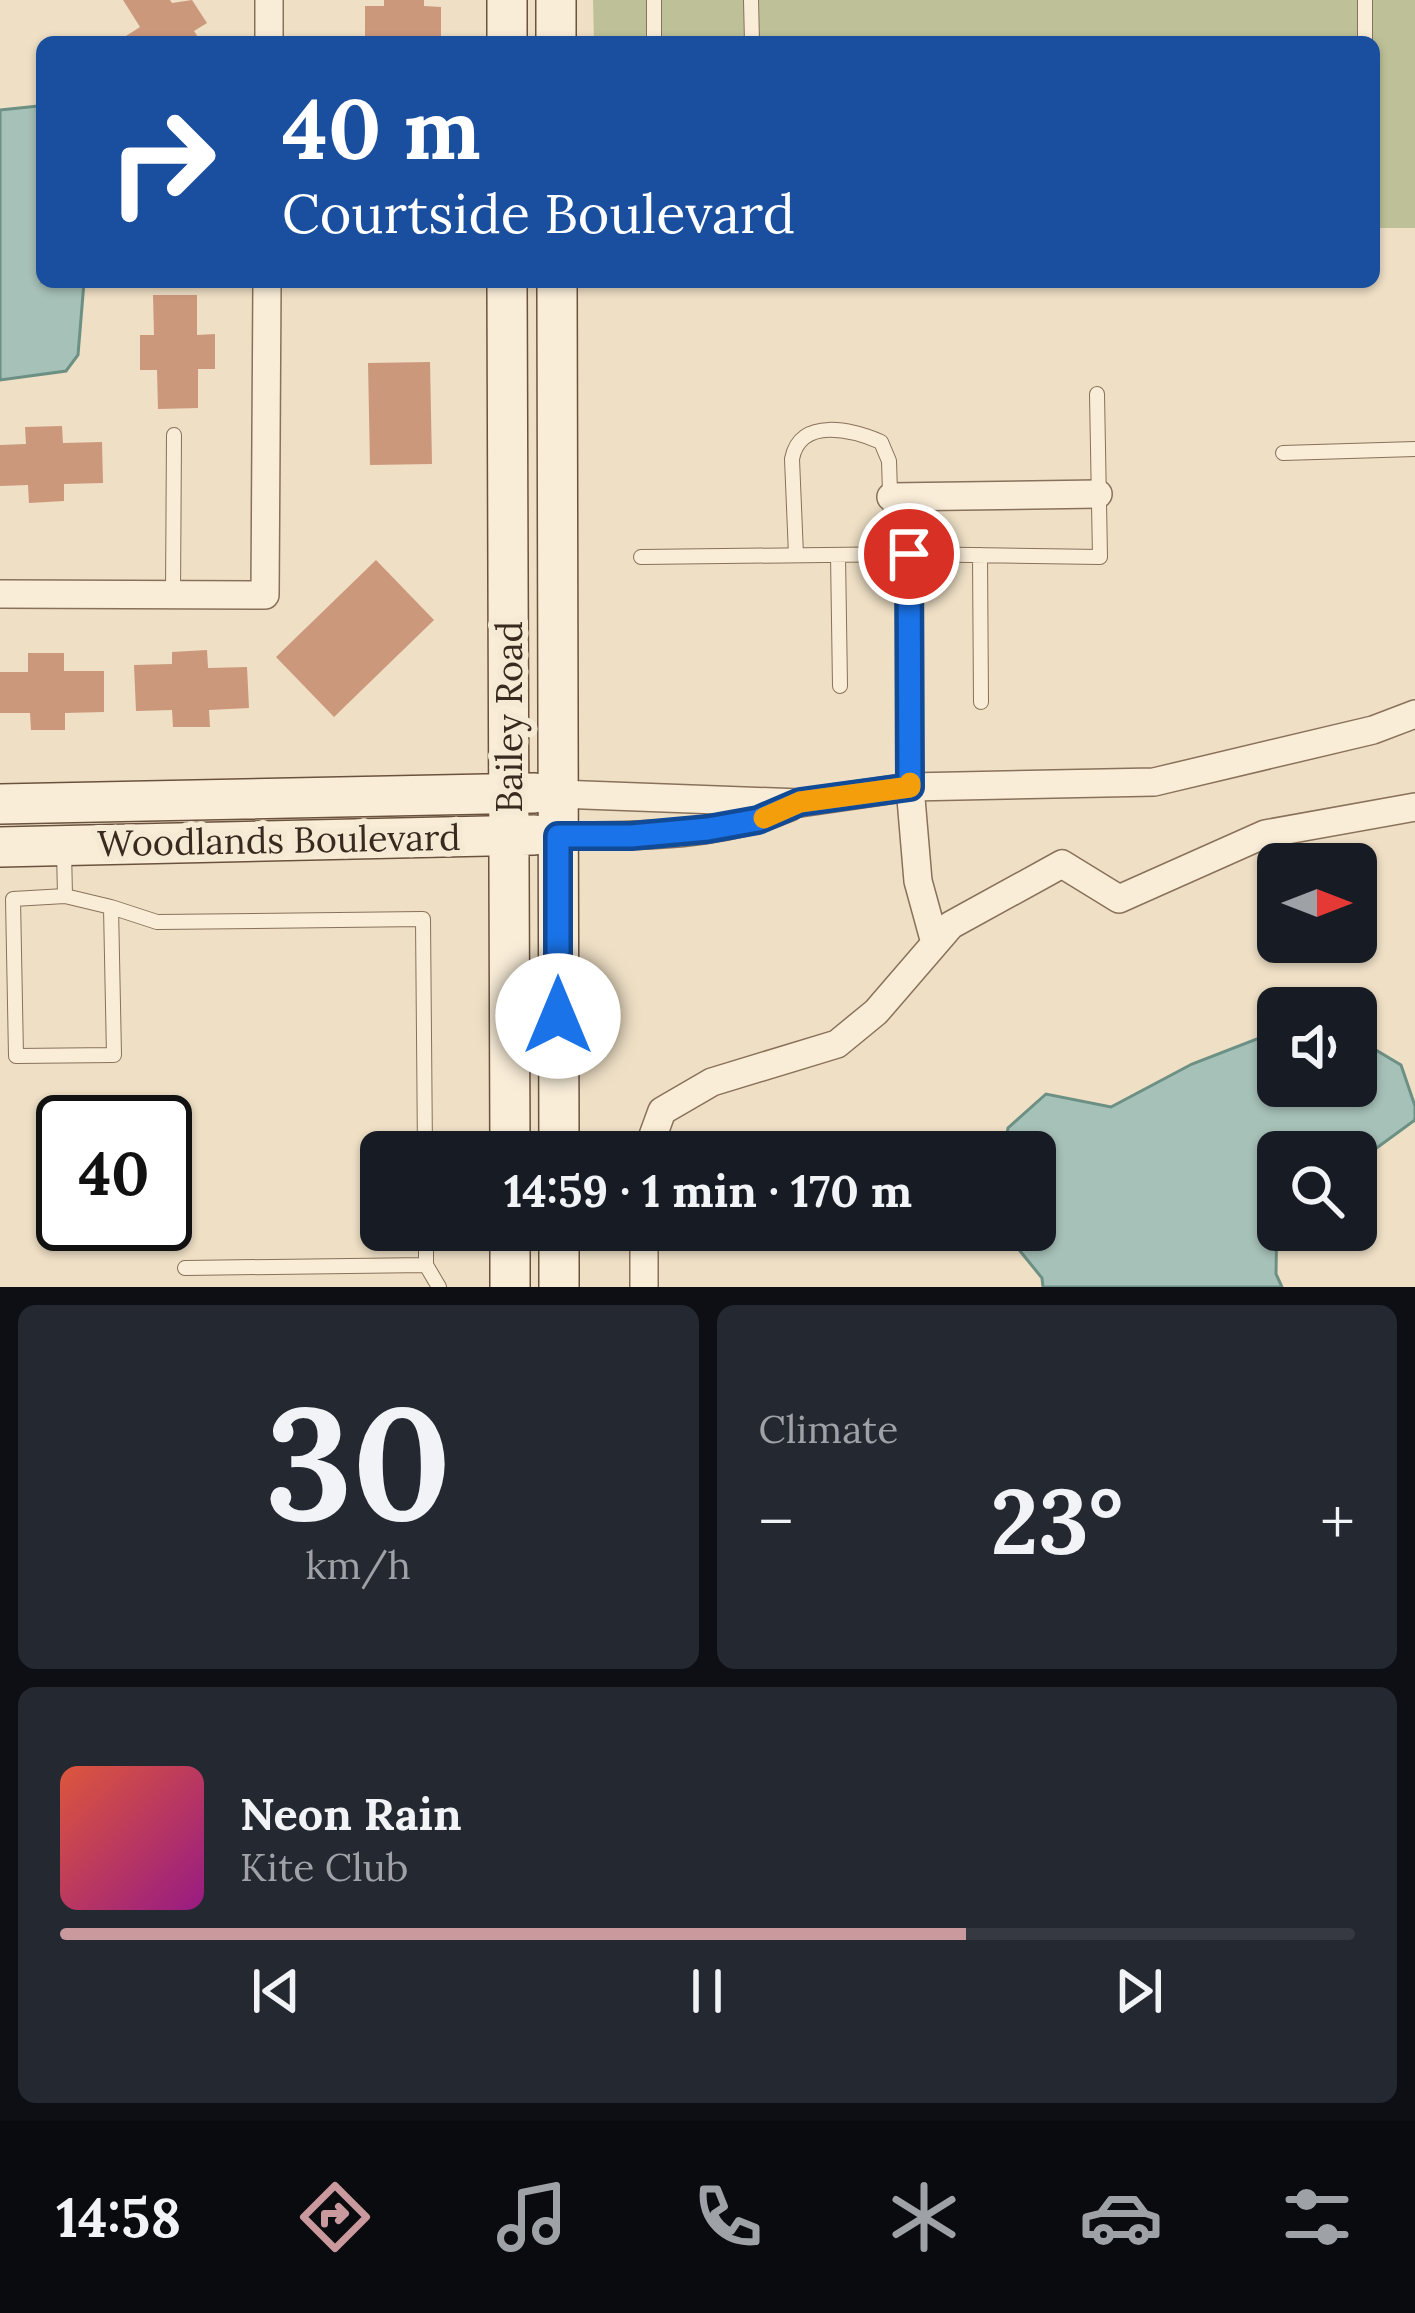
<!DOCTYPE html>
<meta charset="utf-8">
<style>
body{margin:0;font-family:Lora,serif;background:#242831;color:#f1f3f6;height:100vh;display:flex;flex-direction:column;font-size:45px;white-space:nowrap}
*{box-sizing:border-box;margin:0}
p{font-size:39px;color:#9ea1a6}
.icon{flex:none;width:66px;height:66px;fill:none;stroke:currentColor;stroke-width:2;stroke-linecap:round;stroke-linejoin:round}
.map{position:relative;height:1287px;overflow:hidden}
.panel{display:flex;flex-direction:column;gap:18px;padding:18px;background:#0d0f14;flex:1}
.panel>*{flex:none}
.hud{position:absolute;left:36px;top:36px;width:1344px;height:252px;border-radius:18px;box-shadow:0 3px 9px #0004;background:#1a4fa0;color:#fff;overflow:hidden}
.needle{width:78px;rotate:90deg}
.controls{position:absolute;left:1257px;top:843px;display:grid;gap:24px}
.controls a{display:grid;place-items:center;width:120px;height:120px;border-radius:18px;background:#171b24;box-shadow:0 3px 9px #0004;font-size:60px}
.speed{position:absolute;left:36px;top:1095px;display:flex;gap:24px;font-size:60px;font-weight:700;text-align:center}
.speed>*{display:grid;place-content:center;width:156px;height:156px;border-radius:50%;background:#171b24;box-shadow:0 3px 9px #0004;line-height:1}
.speed .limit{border:6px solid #111;border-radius:18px;background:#fff;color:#111}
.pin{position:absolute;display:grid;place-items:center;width:102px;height:102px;color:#fff;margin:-51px;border:6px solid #fff;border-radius:50%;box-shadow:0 3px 12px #0007}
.me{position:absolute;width:132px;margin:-66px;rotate:0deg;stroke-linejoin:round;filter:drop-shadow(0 0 9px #0008)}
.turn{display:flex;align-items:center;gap:42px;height:252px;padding:0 48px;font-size:54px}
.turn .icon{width:156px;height:156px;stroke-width:2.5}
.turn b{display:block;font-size:84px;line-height:102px}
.big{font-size:90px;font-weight:800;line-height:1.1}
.panel .card{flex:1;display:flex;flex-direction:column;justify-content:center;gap:18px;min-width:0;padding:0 42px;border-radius:18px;background:#242831}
.panel .dial{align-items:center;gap:0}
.dial b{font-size:156px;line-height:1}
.song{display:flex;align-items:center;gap:36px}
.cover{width:144px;height:144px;border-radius:18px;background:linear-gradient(135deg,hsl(10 70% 55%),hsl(310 70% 35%))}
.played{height:12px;border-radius:6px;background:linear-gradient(90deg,#c9999e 70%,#363941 70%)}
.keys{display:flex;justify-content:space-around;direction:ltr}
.heat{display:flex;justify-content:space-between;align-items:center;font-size:66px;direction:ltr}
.panel .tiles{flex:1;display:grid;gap:18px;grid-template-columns:1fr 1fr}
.card:last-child{grid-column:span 2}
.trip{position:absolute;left:360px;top:1131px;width:696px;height:120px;border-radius:18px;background:#171b24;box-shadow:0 3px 9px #0004;font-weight:800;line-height:120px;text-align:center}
.tabs{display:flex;height:192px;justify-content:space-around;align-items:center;background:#090b0e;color:#9ea1a6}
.tabs .icon{width:84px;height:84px}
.tabs .active{color:#c9999e}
.tabs b{font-size:54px;color:#f1f3f6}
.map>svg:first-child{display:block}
</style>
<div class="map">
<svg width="1415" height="1287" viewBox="0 0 1415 1287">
<rect width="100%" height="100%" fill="#eedfc5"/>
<path fill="#bec197" d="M593,0H1415V228H1374V42H594Z"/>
<path fill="#a6c1b8" stroke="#6d9085" stroke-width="3" d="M38,106L42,109V282H84L78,355L66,371L0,380V110Z
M1275,1032H1278V1086H1356V1042L1364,1043L1401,1065L1415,1106V1120L1356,1163V1152H1278L1276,1274L1282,1287H1043L1042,1278L1003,1230H1035V1152H1004L1008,1128L1046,1094L1111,1107L1192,1064Z"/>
<path fill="#cc987b" d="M123,0H170L172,3L192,0L207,23L194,31L201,42H130L126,36L140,27Z
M384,0H424V6L441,7V41H365V6H384Z
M153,295H197V335L215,334V369H198V408L158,409L157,370H140V335H154Z
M430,362L432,464L370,465L368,363Z
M62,426L63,443L102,442L103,483L64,484V501L29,503L28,485L0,486V445L26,444L25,427Z
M376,560L434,620L334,717L276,657Z
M207,650L208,668L247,667L249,708L209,710L210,727H173L172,710L136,711L134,665L172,664V652Z
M28,653H64V671H104V712L65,713V730H31L30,713H0V672H28Z"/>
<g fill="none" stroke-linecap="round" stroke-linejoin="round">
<defs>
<path id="lane" d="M654,0V42
M751,0L752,42
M1365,42V0
M1283,453L1415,449
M909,554L910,787
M796,555L792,459C800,416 853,430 881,442L889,461L892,554
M838,555L840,686
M980,555L981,702
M641,557L909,554L1100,557L1097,394
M173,595L174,435
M64,850L65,896L13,899L16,1056L114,1055L111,907L157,922L423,919L425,1152
M65,896L111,907
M426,1265L439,1287
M185,1268L426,1265V1230"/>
<path id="street" d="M269,42V0
M891,497L1098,494
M0,594L265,595L267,282
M910,787L918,881L935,943
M558,794L800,803L910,787L1154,782L1373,730L1415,714
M558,836C636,836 718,838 790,807
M647,1152L662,1111L712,1082L837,1044L876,1012L951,925L1062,864L1119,899L1265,834L1415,807
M644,1287V1230"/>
<path id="secondary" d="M507,0V42
M556,0V42
M507,282L510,1152
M557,282L559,1152
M0,804L534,793
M0,847L534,835
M510,1230V1287
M559,1230V1287"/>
</defs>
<use href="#lane" stroke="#89715b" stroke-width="16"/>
<use href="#street" stroke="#89715b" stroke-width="30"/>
<use href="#secondary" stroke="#6b523e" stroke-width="42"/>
<use href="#lane" stroke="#f9edd8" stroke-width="14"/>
<use href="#street" stroke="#f9edd8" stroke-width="27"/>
<use href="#secondary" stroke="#f9edd8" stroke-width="39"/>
</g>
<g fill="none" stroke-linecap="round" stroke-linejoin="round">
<defs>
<path id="route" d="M558,1016V836H631L708,829L758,820L800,802L910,787L909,554"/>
</defs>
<use href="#route" stroke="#114b97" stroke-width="30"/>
<use href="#route" stroke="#1a73e8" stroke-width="21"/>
<path stroke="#f59e0b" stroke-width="21" d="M764,818L800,802L910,787V783"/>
</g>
<g text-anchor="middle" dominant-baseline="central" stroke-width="12" stroke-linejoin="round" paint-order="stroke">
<g font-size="36" fill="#392a1f" stroke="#f5ead4">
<text transform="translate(509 717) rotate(-90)">Bailey Road</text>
<text transform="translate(279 840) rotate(-1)">Woodlands Boulevard</text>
</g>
</g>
</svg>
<div class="controls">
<a><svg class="needle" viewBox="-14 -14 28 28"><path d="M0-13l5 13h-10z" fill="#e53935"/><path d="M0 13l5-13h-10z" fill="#9ea1a6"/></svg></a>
<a><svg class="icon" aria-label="sound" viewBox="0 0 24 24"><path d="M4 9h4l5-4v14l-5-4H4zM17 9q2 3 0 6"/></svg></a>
<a><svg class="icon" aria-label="search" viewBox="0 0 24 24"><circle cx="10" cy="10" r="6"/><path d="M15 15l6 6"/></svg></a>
</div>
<div class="speed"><div class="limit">40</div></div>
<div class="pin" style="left:909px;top:554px;background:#d93025"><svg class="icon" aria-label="arrive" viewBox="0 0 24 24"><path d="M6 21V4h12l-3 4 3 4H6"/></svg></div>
<svg class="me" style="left:558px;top:1016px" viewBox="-20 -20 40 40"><circle r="19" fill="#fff"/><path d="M0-13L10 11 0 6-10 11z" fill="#1a73e8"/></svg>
<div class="trip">14:59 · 1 min · 170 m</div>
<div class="hud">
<div class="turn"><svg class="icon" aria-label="right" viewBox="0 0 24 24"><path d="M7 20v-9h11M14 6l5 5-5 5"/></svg><div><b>40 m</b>Courtside Boulevard</div></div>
</div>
</div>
<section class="panel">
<div class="tiles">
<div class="card dial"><b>30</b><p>km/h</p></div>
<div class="card"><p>Climate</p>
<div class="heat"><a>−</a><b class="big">23°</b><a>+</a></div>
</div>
<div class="card">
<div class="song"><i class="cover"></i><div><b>Neon Rain</b><p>Kite Club</p></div></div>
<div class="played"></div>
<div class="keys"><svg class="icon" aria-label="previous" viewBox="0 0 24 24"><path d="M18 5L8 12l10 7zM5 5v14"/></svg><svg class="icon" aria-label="pause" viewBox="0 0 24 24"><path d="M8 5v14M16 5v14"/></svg><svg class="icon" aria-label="next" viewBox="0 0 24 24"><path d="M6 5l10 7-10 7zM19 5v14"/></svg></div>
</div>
</div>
</section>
<nav class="tabs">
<b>14:58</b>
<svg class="icon active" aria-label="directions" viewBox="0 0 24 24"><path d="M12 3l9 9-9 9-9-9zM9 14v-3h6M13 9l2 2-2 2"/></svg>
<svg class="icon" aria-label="music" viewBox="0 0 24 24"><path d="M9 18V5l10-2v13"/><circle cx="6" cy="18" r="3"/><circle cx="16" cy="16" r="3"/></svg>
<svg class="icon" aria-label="phone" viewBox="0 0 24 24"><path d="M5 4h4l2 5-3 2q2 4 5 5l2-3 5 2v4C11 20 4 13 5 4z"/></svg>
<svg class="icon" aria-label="climate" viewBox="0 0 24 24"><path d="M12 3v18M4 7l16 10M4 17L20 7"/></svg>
<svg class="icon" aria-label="car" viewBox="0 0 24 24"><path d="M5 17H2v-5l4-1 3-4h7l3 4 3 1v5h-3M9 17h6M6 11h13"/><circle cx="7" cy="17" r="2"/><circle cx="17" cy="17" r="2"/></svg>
<svg class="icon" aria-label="filters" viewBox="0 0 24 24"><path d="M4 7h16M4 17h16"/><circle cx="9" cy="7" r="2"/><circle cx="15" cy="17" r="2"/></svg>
</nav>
